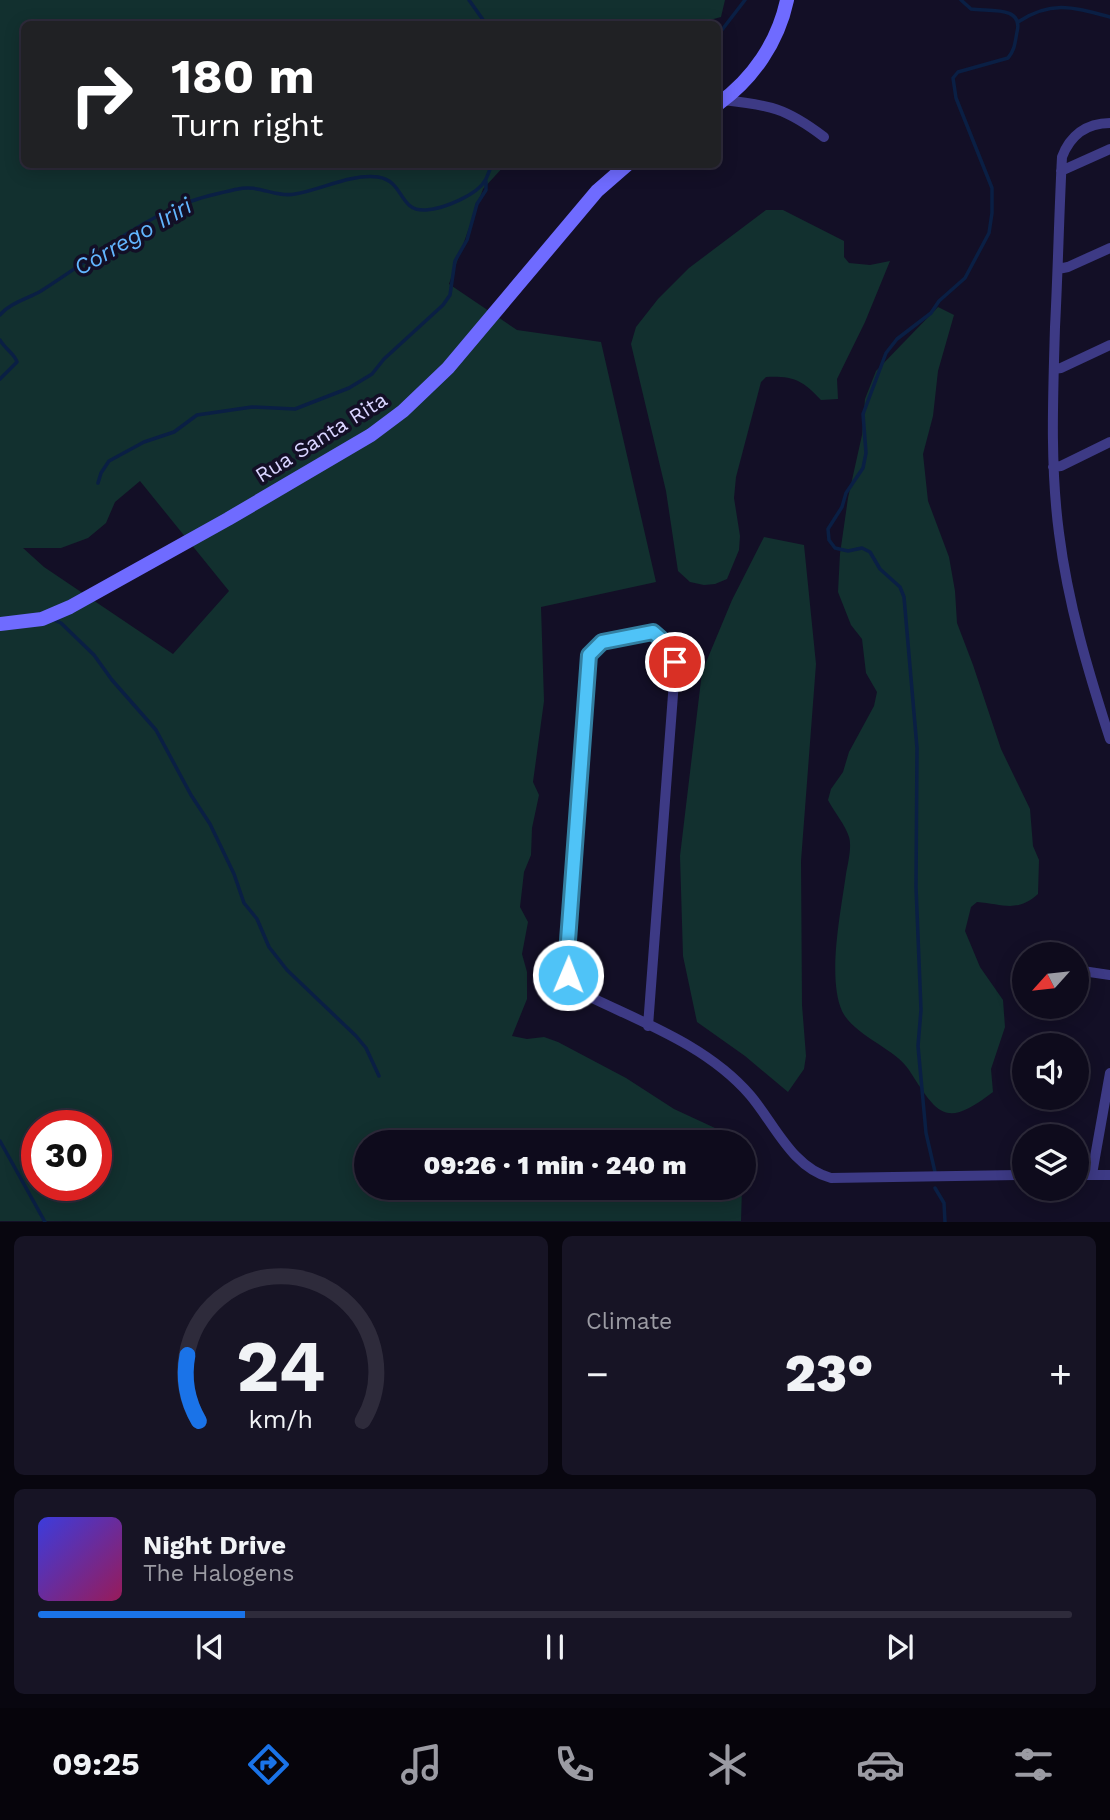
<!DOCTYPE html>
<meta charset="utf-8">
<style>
body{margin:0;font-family:"Work Sans",sans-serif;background:#171425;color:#f1f3f6;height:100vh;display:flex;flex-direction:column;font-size:26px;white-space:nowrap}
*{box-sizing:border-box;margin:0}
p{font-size:23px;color:#9b9ba3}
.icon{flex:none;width:38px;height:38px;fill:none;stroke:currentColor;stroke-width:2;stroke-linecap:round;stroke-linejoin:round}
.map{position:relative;height:1222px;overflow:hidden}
.side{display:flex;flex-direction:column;gap:14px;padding:14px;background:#08060f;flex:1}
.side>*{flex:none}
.banner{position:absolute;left:21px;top:21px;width:700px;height:147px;border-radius:10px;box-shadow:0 4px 18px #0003,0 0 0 2px #2e2b3b;background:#202124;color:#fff;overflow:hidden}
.needle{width:46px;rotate:243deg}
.fabs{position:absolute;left:1012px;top:942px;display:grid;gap:14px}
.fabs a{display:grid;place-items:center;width:77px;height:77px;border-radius:50%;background:#0e0b1c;box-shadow:0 4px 18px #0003,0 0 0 2px #2e2b3b;font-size:35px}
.speed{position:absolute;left:21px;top:1110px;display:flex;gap:14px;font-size:35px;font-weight:700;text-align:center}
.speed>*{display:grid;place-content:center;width:91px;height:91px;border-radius:50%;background:#0e0b1c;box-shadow:0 4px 18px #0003,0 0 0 2px #2e2b3b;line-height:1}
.speed .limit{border:10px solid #d22;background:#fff;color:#111}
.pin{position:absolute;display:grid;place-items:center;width:60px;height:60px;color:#fff;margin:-30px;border:4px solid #fff;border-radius:50%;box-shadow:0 2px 7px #0007}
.me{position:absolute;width:77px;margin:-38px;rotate:1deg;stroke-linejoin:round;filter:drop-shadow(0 0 5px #0008)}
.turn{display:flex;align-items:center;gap:24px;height:147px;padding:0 35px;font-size:32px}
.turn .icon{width:91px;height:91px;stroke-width:2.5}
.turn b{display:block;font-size:49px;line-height:60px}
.big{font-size:52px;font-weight:800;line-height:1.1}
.side .tile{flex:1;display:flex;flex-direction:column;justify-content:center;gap:10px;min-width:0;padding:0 24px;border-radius:10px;background:#171425}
.side .dial{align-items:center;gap:0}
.dial svg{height:182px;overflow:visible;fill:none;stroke:#2e2b3b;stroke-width:7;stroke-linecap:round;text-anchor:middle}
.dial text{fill:#f1f3f6;stroke:none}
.song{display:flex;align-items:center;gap:21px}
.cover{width:84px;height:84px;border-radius:10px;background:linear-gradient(135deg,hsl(240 70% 55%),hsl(330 70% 35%))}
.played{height:7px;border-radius:4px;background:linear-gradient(90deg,#1a73e8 20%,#2e2b3b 20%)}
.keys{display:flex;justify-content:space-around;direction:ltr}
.heat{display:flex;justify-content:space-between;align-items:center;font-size:38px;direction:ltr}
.side .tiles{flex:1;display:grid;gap:14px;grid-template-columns:1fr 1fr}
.tile:last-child{grid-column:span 2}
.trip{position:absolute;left:354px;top:1130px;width:402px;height:70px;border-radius:35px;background:#0e0b1c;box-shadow:0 4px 18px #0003,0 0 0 2px #2e2b3b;font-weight:800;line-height:70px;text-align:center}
.tabs{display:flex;height:112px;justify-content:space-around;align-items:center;background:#06040b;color:#9b9ba3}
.tabs .icon{width:49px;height:49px}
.tabs .active{color:#1a73e8}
.tabs b{font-size:32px;color:#f1f3f6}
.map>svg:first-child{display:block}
</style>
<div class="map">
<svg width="1110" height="1222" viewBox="0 0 1110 1222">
<rect width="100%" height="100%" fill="#130f26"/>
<path fill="#12302f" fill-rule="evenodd" d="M0,0H725L721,17L695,24H24V164L505,165L483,189L449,284L517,330L601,342L656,582L541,607L544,701L533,782L539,795L532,828L531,855L524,872L520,907L528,922L522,954L527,972V999L512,1036L527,1039L544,1037L558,1042L626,1078L674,1109L715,1128L733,1143H366V1188H742L741,1221H0ZM140,481L229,591L173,654L44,567L23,548H61L88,538L106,523L115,502ZM37,1125H96V1185H37Z
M766,210H783L844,241V257L849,263L870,265L890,261L865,322L837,379L838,399L821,400C802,380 794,376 766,377L761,382L736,477L734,498L740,536L739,550L727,579L715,584L704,585L690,582L678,571L666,491L631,344L636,327L658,299L689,268Z
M938,307L954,315L938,371L933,416L923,454L928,501L949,557L955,591L957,623L973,665L1001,749L1030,809L1033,846L1039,860L1038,894C1017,913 1003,904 977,902L971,907L965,931L980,967L1003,1000L1005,1027L991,1069L993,1092C945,1129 938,1115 909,1070C896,1049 853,1035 842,1011C827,977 841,911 846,874C848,863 852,847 849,837C846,826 833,810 828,800L831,789L843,772L849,752L874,706L877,692L866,673L862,639L851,625L838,592L840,554L848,498L862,435L865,399L876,371Z
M764,537L804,545L816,664L801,861L802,1005L806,1056L804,1069L788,1092L745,1056L697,1022L683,956L680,856L702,672L732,600Z"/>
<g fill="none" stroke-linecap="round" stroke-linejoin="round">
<path stroke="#0a1f44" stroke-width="3.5" d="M469,0L486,24
M1018,22C1051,0 1073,7 1110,17
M718,35L745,0
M0,315C10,303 27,299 41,291C87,262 131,226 181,205C199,197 220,193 238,189C258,184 276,198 295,194C324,189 348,174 378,177C405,181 398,212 426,210C443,209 478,195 486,179C488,175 490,169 492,164
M0,340C4,348 15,354 17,362L0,379
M98,483L101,473L109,461L144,442L174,432L197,415L252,407L295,409L349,388L372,374L384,359L443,305L450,295L455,261L467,240L477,204L486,190V181
M54,620L61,623L94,655L112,680L156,730L191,795L210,824L234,874L244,903L257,919L269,947L287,970L356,1036L366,1048L379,1076
M0,1141L45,1222
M935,1172L926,1133L918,1046L921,1010L916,887L917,748L904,597L900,587L880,569L870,552L862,548L848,551L835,548L829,540L828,529L842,507L846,493L863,468L866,453L863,414L886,353L897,339L931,313L939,301L965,278L989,233L992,213V188L956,98L953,78L958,72L1008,58C1015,50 1015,42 1017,32C1024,5 987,12 971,9L961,0
M935,1188L944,1203L945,1222"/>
<path stroke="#3d3a85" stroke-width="10" d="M723,100C770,105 786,108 824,137
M1110,123C1086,123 1070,136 1062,157C1059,214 1058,270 1055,327C1053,396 1050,465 1059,533C1068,604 1088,671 1110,739
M1061,171L1110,149
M1058,269L1068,267L1110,248
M1054,369L1061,368L1110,345
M1053,467L1061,466L1110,442
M1076,970L1110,975
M648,1026L675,668C674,652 667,640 653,633C629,636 595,634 587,661L566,968L571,981L580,992C638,1021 706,1044 750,1095C774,1123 792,1168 831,1178L1024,1175
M1092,1174L1110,1073
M1076,1175H1110"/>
<path stroke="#6f6bff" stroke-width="14" d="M718,104C753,79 778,42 787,0
M0,624L42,619L70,607L228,519L371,435L403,411L448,368L597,191L628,164"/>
</g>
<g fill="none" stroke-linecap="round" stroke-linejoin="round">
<defs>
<path id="route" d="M568,975L566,968L589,655L602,642L653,632L668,645L675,662"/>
</defs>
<use href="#route" stroke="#337fa1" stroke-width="18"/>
<use href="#route" stroke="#4fc3f7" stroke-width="12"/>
</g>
<g text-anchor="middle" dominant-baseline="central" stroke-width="7" stroke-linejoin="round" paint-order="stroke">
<g font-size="21" fill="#d9d4ff" stroke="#130f26">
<text transform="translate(321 437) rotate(-32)">Rua Santa Rita</text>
</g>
<g font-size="23" font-style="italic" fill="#62b6ff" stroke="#130f26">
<text transform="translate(133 237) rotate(-30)">Córrego Iriri</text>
</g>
</g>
</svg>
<div class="fabs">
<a><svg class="needle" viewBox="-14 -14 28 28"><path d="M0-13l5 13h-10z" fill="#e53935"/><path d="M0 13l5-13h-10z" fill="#9b9ba3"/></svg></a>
<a><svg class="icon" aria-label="sound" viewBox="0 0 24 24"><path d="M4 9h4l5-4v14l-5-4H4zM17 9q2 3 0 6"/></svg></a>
<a><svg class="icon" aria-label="layers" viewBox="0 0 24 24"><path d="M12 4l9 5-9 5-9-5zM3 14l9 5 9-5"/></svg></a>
</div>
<div class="speed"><div class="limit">30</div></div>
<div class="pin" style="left:675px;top:662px;background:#d93025"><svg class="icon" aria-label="arrive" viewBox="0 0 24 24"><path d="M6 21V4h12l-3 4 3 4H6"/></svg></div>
<svg class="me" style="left:568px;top:975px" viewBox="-20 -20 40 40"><circle r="17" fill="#4fc3f7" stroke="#fff" stroke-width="3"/><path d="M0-11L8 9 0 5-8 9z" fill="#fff"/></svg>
<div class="trip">09:26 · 1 min · 240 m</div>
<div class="banner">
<div class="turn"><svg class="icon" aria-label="right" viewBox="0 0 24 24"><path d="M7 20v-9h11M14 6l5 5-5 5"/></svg><div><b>180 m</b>Turn right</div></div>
</div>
</div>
<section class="side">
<div class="tiles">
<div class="tile dial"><svg viewBox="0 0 100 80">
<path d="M14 69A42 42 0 1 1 86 69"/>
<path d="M14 69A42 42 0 0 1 9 40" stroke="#1a73e8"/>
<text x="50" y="56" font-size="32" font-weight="700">24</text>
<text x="50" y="72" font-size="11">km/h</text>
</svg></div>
<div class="tile"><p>Climate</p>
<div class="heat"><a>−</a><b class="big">23°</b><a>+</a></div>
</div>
<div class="tile">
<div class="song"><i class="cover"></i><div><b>Night Drive</b><p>The Halogens</p></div></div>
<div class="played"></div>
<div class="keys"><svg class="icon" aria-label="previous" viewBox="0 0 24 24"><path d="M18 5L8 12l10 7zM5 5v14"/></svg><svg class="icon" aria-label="pause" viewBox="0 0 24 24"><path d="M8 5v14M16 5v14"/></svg><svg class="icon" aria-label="next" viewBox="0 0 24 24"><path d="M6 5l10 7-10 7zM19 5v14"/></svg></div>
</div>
</div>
</section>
<nav class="tabs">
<b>09:25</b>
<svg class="icon active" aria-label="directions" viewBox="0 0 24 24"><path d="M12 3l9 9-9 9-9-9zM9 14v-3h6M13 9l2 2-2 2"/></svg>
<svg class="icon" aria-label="music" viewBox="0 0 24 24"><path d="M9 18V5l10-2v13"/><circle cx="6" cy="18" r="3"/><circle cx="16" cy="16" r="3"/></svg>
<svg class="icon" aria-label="phone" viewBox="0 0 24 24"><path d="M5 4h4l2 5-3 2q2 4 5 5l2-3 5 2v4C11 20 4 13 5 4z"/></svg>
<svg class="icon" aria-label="climate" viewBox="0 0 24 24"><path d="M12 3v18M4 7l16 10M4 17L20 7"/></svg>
<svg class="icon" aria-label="car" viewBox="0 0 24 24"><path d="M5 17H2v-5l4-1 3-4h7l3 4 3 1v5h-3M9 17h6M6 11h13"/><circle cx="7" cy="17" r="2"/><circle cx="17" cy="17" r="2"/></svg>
<svg class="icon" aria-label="filters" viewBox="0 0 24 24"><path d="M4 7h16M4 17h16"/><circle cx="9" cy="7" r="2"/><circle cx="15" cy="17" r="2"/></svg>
</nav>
